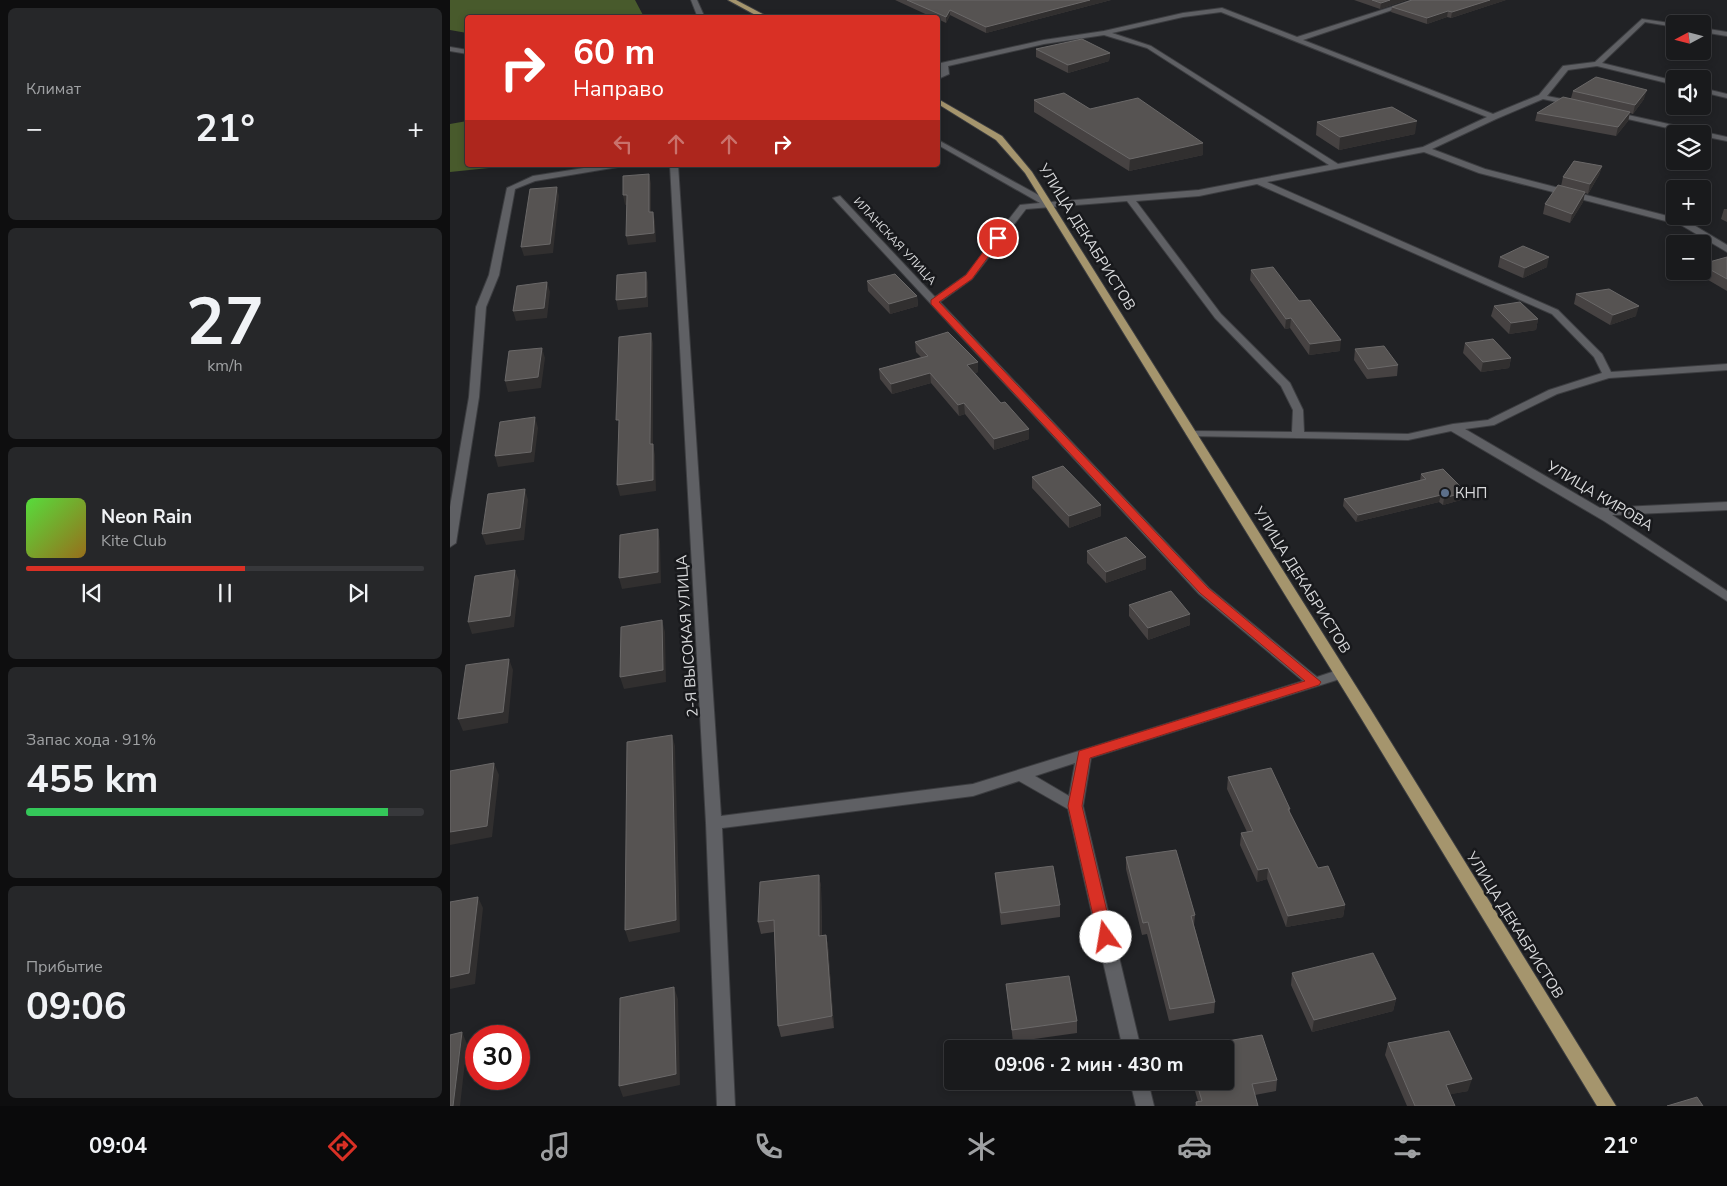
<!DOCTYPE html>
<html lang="ru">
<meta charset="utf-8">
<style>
body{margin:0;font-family:"Nunito Sans",sans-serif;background:#262729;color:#f1f3f6;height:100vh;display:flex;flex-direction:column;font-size:19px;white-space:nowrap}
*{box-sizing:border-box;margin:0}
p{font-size:16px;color:#9fa1a3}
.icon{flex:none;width:28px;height:28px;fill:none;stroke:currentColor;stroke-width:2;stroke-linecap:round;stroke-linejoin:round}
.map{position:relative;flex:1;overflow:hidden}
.side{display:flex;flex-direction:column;gap:8px;padding:8px;background:#0e0e0f;width:450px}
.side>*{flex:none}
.hud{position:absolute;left:15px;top:15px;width:475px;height:152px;border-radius:5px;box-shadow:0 2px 8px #0003,0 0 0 1px #37383b;background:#d93025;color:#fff;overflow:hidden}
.needle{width:32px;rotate:263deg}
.fabs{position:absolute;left:1216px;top:15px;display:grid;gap:10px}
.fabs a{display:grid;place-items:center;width:45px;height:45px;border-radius:5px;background:#191a1c;box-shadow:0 2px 8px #0003,0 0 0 1px #37383b;font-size:25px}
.speed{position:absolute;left:15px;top:1025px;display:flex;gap:10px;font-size:25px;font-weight:700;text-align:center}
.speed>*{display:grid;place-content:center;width:65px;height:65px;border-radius:50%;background:#191a1c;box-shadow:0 2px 8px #0003,0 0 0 1px #37383b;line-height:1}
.speed .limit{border:8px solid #d22;background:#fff;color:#111}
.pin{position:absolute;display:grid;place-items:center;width:42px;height:42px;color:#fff;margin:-21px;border:2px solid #fff;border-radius:50%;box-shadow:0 1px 5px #0007}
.me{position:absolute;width:55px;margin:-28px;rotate:347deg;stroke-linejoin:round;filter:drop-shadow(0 0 4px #0008)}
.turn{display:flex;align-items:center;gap:18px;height:105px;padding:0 25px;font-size:22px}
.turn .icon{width:65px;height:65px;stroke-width:2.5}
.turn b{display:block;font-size:35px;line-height:42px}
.lanes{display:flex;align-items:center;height:48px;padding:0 25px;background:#0003;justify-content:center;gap:25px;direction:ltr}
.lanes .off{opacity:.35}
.big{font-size:38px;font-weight:700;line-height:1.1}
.side .tile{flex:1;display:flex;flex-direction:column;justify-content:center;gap:8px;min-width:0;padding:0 18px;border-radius:8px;background:#262729}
.side .dial{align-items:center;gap:0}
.dial b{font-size:65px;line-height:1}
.song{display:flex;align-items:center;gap:15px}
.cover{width:60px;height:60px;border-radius:8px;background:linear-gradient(135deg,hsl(110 70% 55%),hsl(40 70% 35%))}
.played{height:5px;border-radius:2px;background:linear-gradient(90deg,#d93025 55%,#37383b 55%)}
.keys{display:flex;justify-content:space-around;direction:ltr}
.heat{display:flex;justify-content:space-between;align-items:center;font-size:28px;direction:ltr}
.charge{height:8px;border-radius:4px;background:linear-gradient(90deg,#34c759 91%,#37383b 0)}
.trip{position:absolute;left:494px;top:1040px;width:290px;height:50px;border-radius:5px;background:#191a1c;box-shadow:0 2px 8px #0003,0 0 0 1px #37383b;font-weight:700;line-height:50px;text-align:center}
.dock{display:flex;height:80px;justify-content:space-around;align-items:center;background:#0a0a0b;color:#9fa1a3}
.dock .icon{width:35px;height:35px}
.dock .on{color:#d93025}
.dock b{font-size:22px;color:#f1f3f6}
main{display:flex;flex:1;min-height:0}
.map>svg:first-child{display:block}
</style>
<main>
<section class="side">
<div class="tile"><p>Климат</p>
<div class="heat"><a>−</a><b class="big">21°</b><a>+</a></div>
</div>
<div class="tile dial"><b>27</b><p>km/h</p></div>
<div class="tile">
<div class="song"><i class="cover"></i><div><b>Neon Rain</b><p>Kite Club</p></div></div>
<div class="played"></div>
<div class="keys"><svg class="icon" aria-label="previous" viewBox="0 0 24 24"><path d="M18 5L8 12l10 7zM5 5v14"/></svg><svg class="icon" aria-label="pause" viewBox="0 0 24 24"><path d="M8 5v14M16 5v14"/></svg><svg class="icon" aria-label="next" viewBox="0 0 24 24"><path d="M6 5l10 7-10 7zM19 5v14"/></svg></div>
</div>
<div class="tile"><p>Запас хода · 91%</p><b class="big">455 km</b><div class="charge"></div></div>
<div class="tile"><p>Прибытие</p><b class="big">09:06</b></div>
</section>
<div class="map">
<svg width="1277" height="1106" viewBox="0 0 1277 1106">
<rect width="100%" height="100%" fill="#212225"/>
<path fill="#485a2c" d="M0,0H185L194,17L18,18L17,33L0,30Z
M17,121L18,165H38L39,168L0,172V124Z"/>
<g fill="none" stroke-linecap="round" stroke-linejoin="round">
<defs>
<path id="street" d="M241,0H247L255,18H248Z
M963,0H972L853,40L1043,114L1089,95L1113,66L1145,62L1192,19L1227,24H1225V27L1195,22L1152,63L1225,81V85L1147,66L1118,70L1097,96L1127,102V106L1093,99L1046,119L982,149L1035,169L1237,221L1277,245V252L1231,225L1029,173L974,152L817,182L1108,310L1152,354L1161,372L1277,364V370L1159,378L1107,394L1044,425L1015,429L1150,508L1277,502V510L1162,515L1277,591V601L1154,521L1001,431L958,440L738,436L736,434L742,431L842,432L843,410L831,386L765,318L677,201L576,209L522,279L490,302L759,588L867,677L891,669L896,671L898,674L896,677L641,758L633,806L691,1049H673L618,809L569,781L523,796L272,828L285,1106H267L256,823L220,165H228L271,816L523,784L853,681L749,594L383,198L390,196L485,297L516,275L570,205L590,203L488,145V140L601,202L749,190L879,165L697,48L654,35L594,44L498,66L499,74L488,79V75L491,73V63L594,40L654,31L733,13L772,8L847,37ZM771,12L1037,117L973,147L888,164L701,46L662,33L733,17ZM807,184L1102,314L1144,357L1152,373L1099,390L1038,420L1003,424L958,434L854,432L853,410L840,383L771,314L686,201L749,196ZM625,763L619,796L585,776Z
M1252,28L1277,32V36L1252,32Z
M0,47L18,50V54L0,51Z
M1252,88L1277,94V98L1252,92Z
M1160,111L1277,137V141L1252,136V134H1244L1160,115Z
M153,165H172L168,167L85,181L65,189L49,275L36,307L29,397L6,543L0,547V507L19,397L26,307L39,275L57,188L83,176Z
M680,1081H698L704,1106H686Z"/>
<path id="primary" d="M278,0H286L320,18H311Z
M488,99L552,136L582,172L921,710L1166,1106H1147L911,718L575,173L546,140L488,104Z"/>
</defs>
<use href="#street" stroke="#3c3d40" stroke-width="2"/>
<use href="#primary" stroke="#3c3d40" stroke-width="2"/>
<use href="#street" fill="#5f6064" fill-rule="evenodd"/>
<use href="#primary" fill="#a5956d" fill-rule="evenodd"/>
</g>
<path fill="#464242" d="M445,0H661L536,33L500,15L496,23L488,19V18H484Z
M904,0H957L930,9Z
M1056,0L1001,18L997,17L977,24L941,12L942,7Z
M586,49L660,53L659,61L618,73L586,57Z
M1123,91L1194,99L1183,114L1180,113L1178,121L1166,136L1085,121L1087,113L1121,98Z
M584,100L640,109L753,155L679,171L584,112Z
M867,122L965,134L889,150L866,135Z
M1152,166L1149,175L1138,194L1135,193L1133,202L1120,223L1093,214L1095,204L1111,186L1113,177Z
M1274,209H1277V222L1271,219Z
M1050,257L1097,267L1073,278L1048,267Z
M1277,257V291L1248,274L1249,271H1252V264Z
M801,270L849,301L890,351L859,355L840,328L835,329L800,280Z
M417,281L467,296L468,306L440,314L418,291Z
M1126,294L1186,316L1160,325L1124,304Z
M1044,306L1088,319L1086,330L1059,334L1041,316Z
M465,342L528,362V372L525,373L551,403L579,429V439L544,450L515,414L509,416L481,383L442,394L430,379L429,369L471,357L466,352Z
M1015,343L1061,358L1059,368L1031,372L1013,353Z
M905,349L948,365L947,376L917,379L904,360Z
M971,474L1014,499L993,505L989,502L906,522L893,506L894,499L970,481Z
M582,477L651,516L619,528L582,488Z
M637,551L696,569L656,583L637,563Z
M679,605L740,625L698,640L679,616Z
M778,777L840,809V812L868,868L895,905L893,917L836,927L817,879L807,882L790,845L791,833L797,832L777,789Z
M676,857L745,915L744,925L765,1002L764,1013L719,1021L697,934L692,935L676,869Z
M545,873L610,905V917L551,925L546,885Z
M369,875L371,887L372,935H376L378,946L384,1028L331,1037L328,1026L324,932L311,934L308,922Z
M842,973L946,999L943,1011L862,1032L841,985Z
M556,984L627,1021V1033L563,1042Z
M938,1043L1018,1091L1000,1094L1005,1106H957L935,1055Z
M827,1080L826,1091L805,1095L808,1106H745L746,1102L748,1101L742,1081H775Z"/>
<path fill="#312f2f" d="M640,0H661L536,33V27Z
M940,0H957L930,9L931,3Z
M1040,0H1056L1001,18L1002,12Z
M500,10V15L496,23V17Z
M998,11L997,17L977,24V18Z
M660,53L659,61L618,73V65Z
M1197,90L1194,99L1183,114L1185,105Z
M1180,112L1178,121L1166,136L1168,127Z
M967,121L965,134L889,150L890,137Z
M753,143V155L679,171L680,159Z
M1152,166L1149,175L1138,194L1140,184Z
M199,174L201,183V221L199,212Z
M107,187L109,196L103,253L74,256L71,247Z
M1135,192L1133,202L1120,223L1122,214Z
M173,195H177L179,204L175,205Z
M203,212L205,221L206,242L178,245L176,236Z
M1099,257L1097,267L1073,278L1075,268Z
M196,272L198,282V307L168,310L166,300Z
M97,282L100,292L97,318L66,321L63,311Z
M467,296L468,306L440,314L439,304Z
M1189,306L1186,316L1160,325L1163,315Z
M841,318L840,328L835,329L836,319Z
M1088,319L1086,330L1059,334L1061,323Z
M201,333L203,343V455L200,444Z
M891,340L890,351L859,355L860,344Z
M92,348L95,358L91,388L58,392L55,381Z
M1061,358L1059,368L1031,372L1033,362Z
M528,362V372L518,375L517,365Z
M480,373L481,383L442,394L441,384Z
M514,403L515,414L509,416L508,405Z
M85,417L88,428L84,462L48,467L45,456Z
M579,429V439L544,450V439Z
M203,444L205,455L206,491L170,496L167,485Z
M75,489L78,500L74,540L36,545L32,534Z
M1016,492L1014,499L993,505L994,498Z
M991,495L989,502L906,522L908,515Z
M651,505V516L619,528V516Z
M208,529L210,541L211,583L172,589L169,578Z
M696,557V569L656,583V572Z
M65,570L69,581L64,627L22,634L18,622Z
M740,614V625L698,640V628Z
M212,620L215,632L216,682L174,689L170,677Z
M59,659L63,670L58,723L13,731L8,719Z
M222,735L225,746L230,932L179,942L175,930Z
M44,763L49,775L42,837L0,845V832Z
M818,868L817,879L807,882L808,870Z
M369,875L371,887L372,947L369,936Z
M28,897L33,908L25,984L0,989V977Z
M895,905L893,917L836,927L838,916Z
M376,935L378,946L384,1028L382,1016Z
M224,987L228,999L230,1085L173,1097L169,1086Z
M946,999L943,1011L862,1032L864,1020Z
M12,1032L17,1044L10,1106H3Z
M1022,1079L1018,1091L992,1096L996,1085Z"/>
<path fill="#565352" stroke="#6a6868" d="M457,0H640L536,27L500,10L496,17Z
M922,0H940L931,3Z
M962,0H1040L1002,12L998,11L977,18L942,7Z
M632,39L660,53L618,65L586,49Z
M1146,77L1197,90L1185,105L1123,91Z
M614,93L640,109L688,98L753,143L680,159L584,100Z
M1113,97L1180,112L1168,127L1087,113Z
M942,107L967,121L890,137L867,122Z
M1124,161L1152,166L1140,184L1113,177Z
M199,174V212H203L204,233L176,236L177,195H173V176Z
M1108,185L1135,192L1122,214L1095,204Z
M107,187L100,244L71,247L80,189Z
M1073,246L1099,257L1075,268L1050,257Z
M1277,257V279L1252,265V264Z
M823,267L849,301L860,300L891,340L860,344L841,318L836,319L801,270Z
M196,272V297L166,300L167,275Z
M445,274L467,296L439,304L417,281Z
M97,282L94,308L63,311L67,286Z
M1159,289L1189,306L1163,315L1126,294Z
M1070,302L1088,319L1061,323L1044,306Z
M498,332L528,362L517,365L551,403L555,402L579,429L544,439L514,403L508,405L480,373L441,384L429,369L478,356L465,342Z
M201,333L200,444H203V480L167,485L169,420H166L169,337Z
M1043,339L1061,358L1033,362L1015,343Z
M934,346L948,365L918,369L905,349Z
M92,348L88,377L55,381L59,351Z
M85,417L81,452L45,456L50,422Z
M613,466L651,505L619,516L582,477Z
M993,469L1016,492L994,498L991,495L908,515L894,499L976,479L971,474Z
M75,489L70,528L32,534L38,494Z
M208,529V572L169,578L170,535Z
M676,537L696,557L656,572L637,551Z
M65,570L60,616L18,622L25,576Z
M721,591L740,614L698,628L679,605Z
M212,620L213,670L170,677L171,627Z
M59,659L53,712L8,719L16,665Z
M222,735L226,920L175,930L177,742Z
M44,763L37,826L0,832V771Z
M821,768L840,809H838L868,868L878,866L895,905L838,916L818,868L808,870L791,833L803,831L778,777Z
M726,850L745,915L741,916L765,1002L720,1009L698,922L693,923L676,857Z
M603,866L610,905L551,913L545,873Z
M369,875V936L376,935L382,1016L328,1026L324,920L308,922L310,882Z
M28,897L19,973L0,977V902Z
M923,953L946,999L864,1020L842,973Z
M619,976L627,1021L562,1030L556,984Z
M224,987L226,1074L169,1086L170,998Z
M999,1031L1022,1079L996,1085L1005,1106H965L938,1043Z
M12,1032L3,1106H0V1035Z
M812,1035L827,1080L802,1084L808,1106H747L746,1102L752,1101L746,1081H775V1049H737V1048Z
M1247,1097L1253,1106H1217Z"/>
<path fill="#d93025" stroke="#8d1f18" d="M545,236L552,238L522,279L489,302L758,588L871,682L869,685L640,758L632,806L663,937L661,941L656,943L650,941L648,937L618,806L629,751L855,681L750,593L481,304V300L516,275Z"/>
<circle fill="#5c6f8a" stroke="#18191c" stroke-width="2" cx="995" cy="493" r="5"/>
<g text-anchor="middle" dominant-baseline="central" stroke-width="5" stroke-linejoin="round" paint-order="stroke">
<g font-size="12" fill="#d8d9db" stroke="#18191c">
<text transform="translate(445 241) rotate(47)">ИЛАНСКАЯ УЛИЦА</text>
</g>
<g font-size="15" fill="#d8d9db" stroke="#18191c">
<text transform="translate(637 237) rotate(58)">УЛИЦА ДЕКАБРИСТОВ</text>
<text transform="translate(1150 496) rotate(31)">УЛИЦА КИРОВА</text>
<text transform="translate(852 580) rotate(58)">УЛИЦА ДЕКАБРИСТОВ</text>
<text transform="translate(237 636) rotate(-94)">2-Я ВЫСОКАЯ УЛИЦА</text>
<text transform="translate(1065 925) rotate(58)">УЛИЦА ДЕКАБРИСТОВ</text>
</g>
<g font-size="15" fill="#d8d9db" stroke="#18191c" text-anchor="start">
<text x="1005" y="493">КНП</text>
</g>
</g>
</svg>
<div class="fabs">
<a><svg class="needle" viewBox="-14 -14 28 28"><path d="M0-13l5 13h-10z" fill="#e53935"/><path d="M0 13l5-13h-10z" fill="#9fa1a3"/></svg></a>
<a><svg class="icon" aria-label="sound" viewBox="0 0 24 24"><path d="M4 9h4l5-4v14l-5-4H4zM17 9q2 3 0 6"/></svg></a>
<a><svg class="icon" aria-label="layers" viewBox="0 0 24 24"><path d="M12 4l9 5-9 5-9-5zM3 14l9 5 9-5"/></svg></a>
<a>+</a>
<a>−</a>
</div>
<div class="speed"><div class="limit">30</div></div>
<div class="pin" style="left:548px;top:238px;background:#d93025"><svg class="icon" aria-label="arrive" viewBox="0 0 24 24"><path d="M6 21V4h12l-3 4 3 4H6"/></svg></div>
<svg class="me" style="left:656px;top:937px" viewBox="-20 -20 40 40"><circle r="19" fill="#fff"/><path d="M0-13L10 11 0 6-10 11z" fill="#d93025"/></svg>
<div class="trip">09:06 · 2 мин · 430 m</div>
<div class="hud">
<div class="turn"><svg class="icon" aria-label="right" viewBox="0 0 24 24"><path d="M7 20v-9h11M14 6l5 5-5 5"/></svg><div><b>60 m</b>Направо</div></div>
<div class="lanes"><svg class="icon off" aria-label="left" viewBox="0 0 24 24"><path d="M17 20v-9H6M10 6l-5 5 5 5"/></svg><svg class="icon off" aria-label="ahead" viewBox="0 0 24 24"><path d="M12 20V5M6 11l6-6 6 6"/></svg><svg class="icon off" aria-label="ahead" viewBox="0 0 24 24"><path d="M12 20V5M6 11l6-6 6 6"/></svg><svg class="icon" aria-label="right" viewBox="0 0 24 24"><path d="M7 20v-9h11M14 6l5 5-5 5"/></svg></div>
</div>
</div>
</main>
<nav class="dock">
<b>09:04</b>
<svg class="icon on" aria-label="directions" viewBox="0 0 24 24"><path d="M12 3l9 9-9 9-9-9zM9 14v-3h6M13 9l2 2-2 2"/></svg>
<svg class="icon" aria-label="music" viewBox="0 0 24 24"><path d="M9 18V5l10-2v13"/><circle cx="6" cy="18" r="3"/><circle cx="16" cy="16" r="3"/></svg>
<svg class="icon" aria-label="phone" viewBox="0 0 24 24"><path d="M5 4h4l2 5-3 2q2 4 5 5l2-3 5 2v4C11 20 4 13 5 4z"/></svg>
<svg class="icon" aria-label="climate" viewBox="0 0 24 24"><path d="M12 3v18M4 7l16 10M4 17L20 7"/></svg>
<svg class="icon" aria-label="car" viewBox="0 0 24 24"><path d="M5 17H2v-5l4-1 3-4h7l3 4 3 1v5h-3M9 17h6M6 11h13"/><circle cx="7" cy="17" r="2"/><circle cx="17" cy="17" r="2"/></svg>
<svg class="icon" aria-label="filters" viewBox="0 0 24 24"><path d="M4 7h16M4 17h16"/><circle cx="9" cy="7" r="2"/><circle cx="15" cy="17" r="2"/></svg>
<b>21°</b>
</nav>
